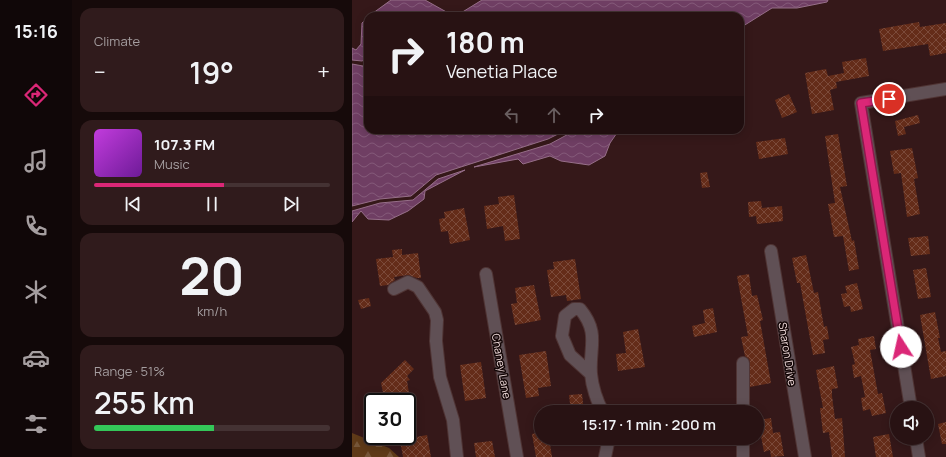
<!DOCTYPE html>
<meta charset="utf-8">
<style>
body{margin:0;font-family:Manrope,sans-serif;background:#301b1c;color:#f1f3f6;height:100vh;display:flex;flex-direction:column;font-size:15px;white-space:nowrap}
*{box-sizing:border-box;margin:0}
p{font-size:13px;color:#a59ea0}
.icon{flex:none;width:22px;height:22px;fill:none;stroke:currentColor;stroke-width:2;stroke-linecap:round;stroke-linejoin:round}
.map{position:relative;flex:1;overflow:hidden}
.details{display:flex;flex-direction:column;gap:8px;padding:8px;background:#160a0a;width:280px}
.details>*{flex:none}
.hud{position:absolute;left:12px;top:12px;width:380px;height:122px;border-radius:12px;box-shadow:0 2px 10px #0003,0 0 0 1px #443233;background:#281213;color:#f1f3f6;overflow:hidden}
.fabs{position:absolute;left:538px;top:401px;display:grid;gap:8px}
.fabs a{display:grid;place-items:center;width:44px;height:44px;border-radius:50%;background:#281213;box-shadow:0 2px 10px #0003,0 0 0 1px #443233;font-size:20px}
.speed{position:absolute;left:12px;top:393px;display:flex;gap:8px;font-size:20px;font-weight:700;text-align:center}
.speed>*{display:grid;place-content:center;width:52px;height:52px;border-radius:50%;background:#281213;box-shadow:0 2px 10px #0003,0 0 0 1px #443233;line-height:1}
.speed .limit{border:2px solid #111;border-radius:6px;background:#fff;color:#111}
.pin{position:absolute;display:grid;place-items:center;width:34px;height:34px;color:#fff;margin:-17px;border:2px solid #fff;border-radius:50%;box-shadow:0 1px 4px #0007}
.me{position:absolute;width:44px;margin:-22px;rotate:350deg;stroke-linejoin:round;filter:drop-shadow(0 0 3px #0008)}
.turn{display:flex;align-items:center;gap:14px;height:84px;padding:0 16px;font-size:18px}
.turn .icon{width:52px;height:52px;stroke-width:2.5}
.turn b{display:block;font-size:28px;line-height:34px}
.lanes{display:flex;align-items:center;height:38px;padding:0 16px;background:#0003;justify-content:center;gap:20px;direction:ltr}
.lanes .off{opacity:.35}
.big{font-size:30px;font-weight:600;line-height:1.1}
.details .tile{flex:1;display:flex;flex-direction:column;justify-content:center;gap:6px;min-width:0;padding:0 14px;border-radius:12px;background:#301b1c}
.details .dial{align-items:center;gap:0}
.dial b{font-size:52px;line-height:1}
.song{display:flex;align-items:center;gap:12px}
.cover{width:48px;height:48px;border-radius:6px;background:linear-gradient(135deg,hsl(290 70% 55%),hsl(280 70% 35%))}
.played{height:4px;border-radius:2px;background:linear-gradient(90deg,#db2777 55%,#443233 55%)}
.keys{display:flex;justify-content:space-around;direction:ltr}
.heat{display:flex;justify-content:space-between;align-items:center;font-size:22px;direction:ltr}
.charge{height:6px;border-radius:3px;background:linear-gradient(90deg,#34c759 51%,#443233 0)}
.trip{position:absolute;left:182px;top:405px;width:230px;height:40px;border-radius:20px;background:#281213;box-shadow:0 2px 10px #0003,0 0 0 1px #443233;font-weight:600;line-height:40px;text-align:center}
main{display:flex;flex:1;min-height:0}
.tabs{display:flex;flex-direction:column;width:72px;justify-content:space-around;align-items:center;background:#100708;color:#a59ea0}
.tabs .icon{width:28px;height:28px}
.tabs .current{color:#db2777}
.tabs b{font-size:18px;color:#f1f3f6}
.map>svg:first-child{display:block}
</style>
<main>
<nav class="tabs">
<b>15:16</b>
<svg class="icon current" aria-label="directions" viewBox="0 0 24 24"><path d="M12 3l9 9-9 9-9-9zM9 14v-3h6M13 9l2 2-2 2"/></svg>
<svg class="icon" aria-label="music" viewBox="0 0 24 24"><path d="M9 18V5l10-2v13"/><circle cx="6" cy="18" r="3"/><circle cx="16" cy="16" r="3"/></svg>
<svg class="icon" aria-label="phone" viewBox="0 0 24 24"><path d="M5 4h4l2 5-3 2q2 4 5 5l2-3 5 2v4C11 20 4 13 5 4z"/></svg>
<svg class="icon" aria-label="climate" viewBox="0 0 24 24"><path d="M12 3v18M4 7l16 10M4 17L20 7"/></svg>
<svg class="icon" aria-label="car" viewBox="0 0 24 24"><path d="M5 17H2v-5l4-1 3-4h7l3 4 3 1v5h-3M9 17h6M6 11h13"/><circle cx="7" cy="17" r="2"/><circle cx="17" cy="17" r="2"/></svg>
<svg class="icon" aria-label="filters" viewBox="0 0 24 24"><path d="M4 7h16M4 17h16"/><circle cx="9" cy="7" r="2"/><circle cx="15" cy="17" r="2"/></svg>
</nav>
<section class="details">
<div class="tile"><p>Climate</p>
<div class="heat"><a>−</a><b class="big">19°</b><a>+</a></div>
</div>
<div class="tile">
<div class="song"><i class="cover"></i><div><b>107.3 FM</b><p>Music</p></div></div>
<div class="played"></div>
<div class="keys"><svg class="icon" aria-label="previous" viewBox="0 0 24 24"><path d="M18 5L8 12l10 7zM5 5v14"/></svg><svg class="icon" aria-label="pause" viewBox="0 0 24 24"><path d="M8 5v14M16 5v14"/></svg><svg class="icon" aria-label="next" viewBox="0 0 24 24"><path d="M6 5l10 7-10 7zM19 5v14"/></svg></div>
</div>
<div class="tile dial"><b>20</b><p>km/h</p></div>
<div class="tile"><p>Range · 51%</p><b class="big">255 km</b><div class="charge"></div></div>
</section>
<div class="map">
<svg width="594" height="457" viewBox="0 0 594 457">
<defs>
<pattern id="forest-firs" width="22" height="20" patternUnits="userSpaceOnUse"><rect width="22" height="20" fill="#5f3a18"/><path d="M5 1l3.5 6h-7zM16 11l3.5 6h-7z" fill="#765639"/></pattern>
<pattern id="water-waves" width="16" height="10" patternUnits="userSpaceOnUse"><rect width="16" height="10" fill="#6f3e63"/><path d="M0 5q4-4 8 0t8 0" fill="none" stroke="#845979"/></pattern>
<pattern id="building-cross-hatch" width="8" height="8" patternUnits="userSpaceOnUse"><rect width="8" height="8" fill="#642c19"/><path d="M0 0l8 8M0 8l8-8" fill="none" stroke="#7b4a3a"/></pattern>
</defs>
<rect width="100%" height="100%" fill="#351819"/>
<path fill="url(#forest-firs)" d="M0,433L37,448L47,457H0Z"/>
<path fill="url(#water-waves)" stroke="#966e88" d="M39,0H73L98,14L93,16H17Z
M130,0H476L475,2L445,8H420L388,28V16H104Z
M16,17V58L10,61L0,60V48L4,50L9,44L10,23Z
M16,63V130H214L196,139L84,175L59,196L28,199L0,206V64L11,66Z
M224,130H267L258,143L253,156L237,165L209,161L198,156L171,164L166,159L122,167L198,144Z
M113,170L73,191L72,199L56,211L37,220L16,219L9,211L0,222V211L28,203L61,200L86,179Z"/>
<path fill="url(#building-cross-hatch)" d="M567,22L568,27L594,23V53L578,56L576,44L531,51L527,29Z
M514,58L517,76L484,82L485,88L478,90L482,110L460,114L453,73L474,69L476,76L492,73L490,62Z
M437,94L445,112L430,118L423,100Z
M566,115L568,123L552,127L554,134L546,136L543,121Z
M486,134L495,186L488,187L500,241L502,240L507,269L497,271L491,236L482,237L476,204L483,203L473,136Z
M433,138L436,154L407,159L404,142Z
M560,148L566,178L562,179L568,214L555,217L549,173L542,174L538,151Z
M355,172L358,187L350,188L348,173Z
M162,195L168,239L153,241L151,226L135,229L132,206L147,204L146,197Z
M409,201L410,208L430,206L431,221L405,224L404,216L397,217L396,202Z
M112,208L118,240L98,244L96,231L89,232L87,219L93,218L92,212Z
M576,236L578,254L559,256L556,238Z
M50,249V255L66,253L69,278H65L56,275L42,277L43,280L36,285L28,286L24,259L41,257L40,250Z
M454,255L462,293L466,292L472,327L475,326L477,339L471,340L473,353L461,355L448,283H445L440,258Z
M223,259L229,299L215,301L214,295L199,297L195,270L202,269L201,262Z
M574,268L579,297L566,299L561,270Z
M397,274L400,296L405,295L411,320L408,321L419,383L398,387V363L397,359L393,356L389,337L396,336L385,276Z
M505,283L511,309L499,312L498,306L492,307L489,294L495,293L493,286Z
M182,285L189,320L163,325L159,304L165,303L163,288Z
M17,298L19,306L9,309L6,300Z
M361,308L365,332L342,337L340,326L353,323L351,310Z
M583,312L588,338H586L589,352L594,351V376L579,379L568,315Z
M286,329L293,367L266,371L264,354L274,353L271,332Z
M522,336L524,349L518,350L526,394L530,393L534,413L520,416L518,409L511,411L509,398L513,397L509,376L502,378L500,365L503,364L499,347L507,345L506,339Z
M194,351L199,386L186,388L187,396L174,398L167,355Z
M53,360L62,369L55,376L58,380L55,381L57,393L32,397L29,383Z
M129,362L134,398L113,401L108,365Z
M482,366L486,388L480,389V396L483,419L490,418L493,457H480L477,432L471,433L468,408H471L464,370Z
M230,394L232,412H219L217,395Z
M419,418L421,433L428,432L432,456L419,457L418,450L412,452L406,420Z
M594,422V444H590L586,424Z
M189,432V438H197L200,457H184L180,434Z
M537,434L541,457H524L521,437Z
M75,435L79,457H51L48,440Z
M140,441L143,457H124L122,443Z"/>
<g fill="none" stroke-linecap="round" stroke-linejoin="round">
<defs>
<path id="minor" d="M419,251L453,457
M134,274L165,457
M42,289L56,282L66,287L83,312L85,320L84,341L88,377L101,420L105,457
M239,374L218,355L210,336L213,316L222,309H228C248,333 237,347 239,374C240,386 245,402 251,412
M559,408L509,103L594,89
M391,412V363
M564,438L567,457
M253,457L257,438
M391,457V438"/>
</defs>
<use href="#minor" stroke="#4f3434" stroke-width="14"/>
<use href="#minor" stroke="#605055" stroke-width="12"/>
</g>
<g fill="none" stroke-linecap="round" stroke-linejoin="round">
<defs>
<path id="route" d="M537,99L509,103L549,347"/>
</defs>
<use href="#route" stroke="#8e194d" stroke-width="10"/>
<use href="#route" stroke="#db2777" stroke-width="7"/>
</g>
<g text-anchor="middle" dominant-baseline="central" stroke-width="3" stroke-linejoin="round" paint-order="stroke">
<g font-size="11" fill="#f2dddd" stroke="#140707">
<text transform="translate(436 354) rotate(81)">Sharon Drive</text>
<text transform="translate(150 366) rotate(80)">Chaney Lane</text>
</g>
</g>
</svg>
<div class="fabs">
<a><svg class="icon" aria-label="sound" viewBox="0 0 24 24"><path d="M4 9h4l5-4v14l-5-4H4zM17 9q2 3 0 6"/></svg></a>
</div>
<div class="speed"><div class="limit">30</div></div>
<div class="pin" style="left:537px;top:99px;background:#d93025"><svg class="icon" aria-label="arrive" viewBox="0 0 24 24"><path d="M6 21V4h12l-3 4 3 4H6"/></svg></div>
<svg class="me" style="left:549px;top:347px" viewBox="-20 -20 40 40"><circle r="19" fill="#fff"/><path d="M0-13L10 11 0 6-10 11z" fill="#db2777"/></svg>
<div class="trip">15:17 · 1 min · 200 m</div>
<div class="hud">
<div class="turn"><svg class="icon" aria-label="right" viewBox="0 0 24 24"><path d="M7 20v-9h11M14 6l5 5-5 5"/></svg><div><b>180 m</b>Venetia Place</div></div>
<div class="lanes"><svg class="icon off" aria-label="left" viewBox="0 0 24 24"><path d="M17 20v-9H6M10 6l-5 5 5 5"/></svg><svg class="icon off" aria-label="ahead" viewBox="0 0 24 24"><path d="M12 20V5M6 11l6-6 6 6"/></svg><svg class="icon" aria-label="right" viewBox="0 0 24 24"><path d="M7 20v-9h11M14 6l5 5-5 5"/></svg></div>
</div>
</div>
</main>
